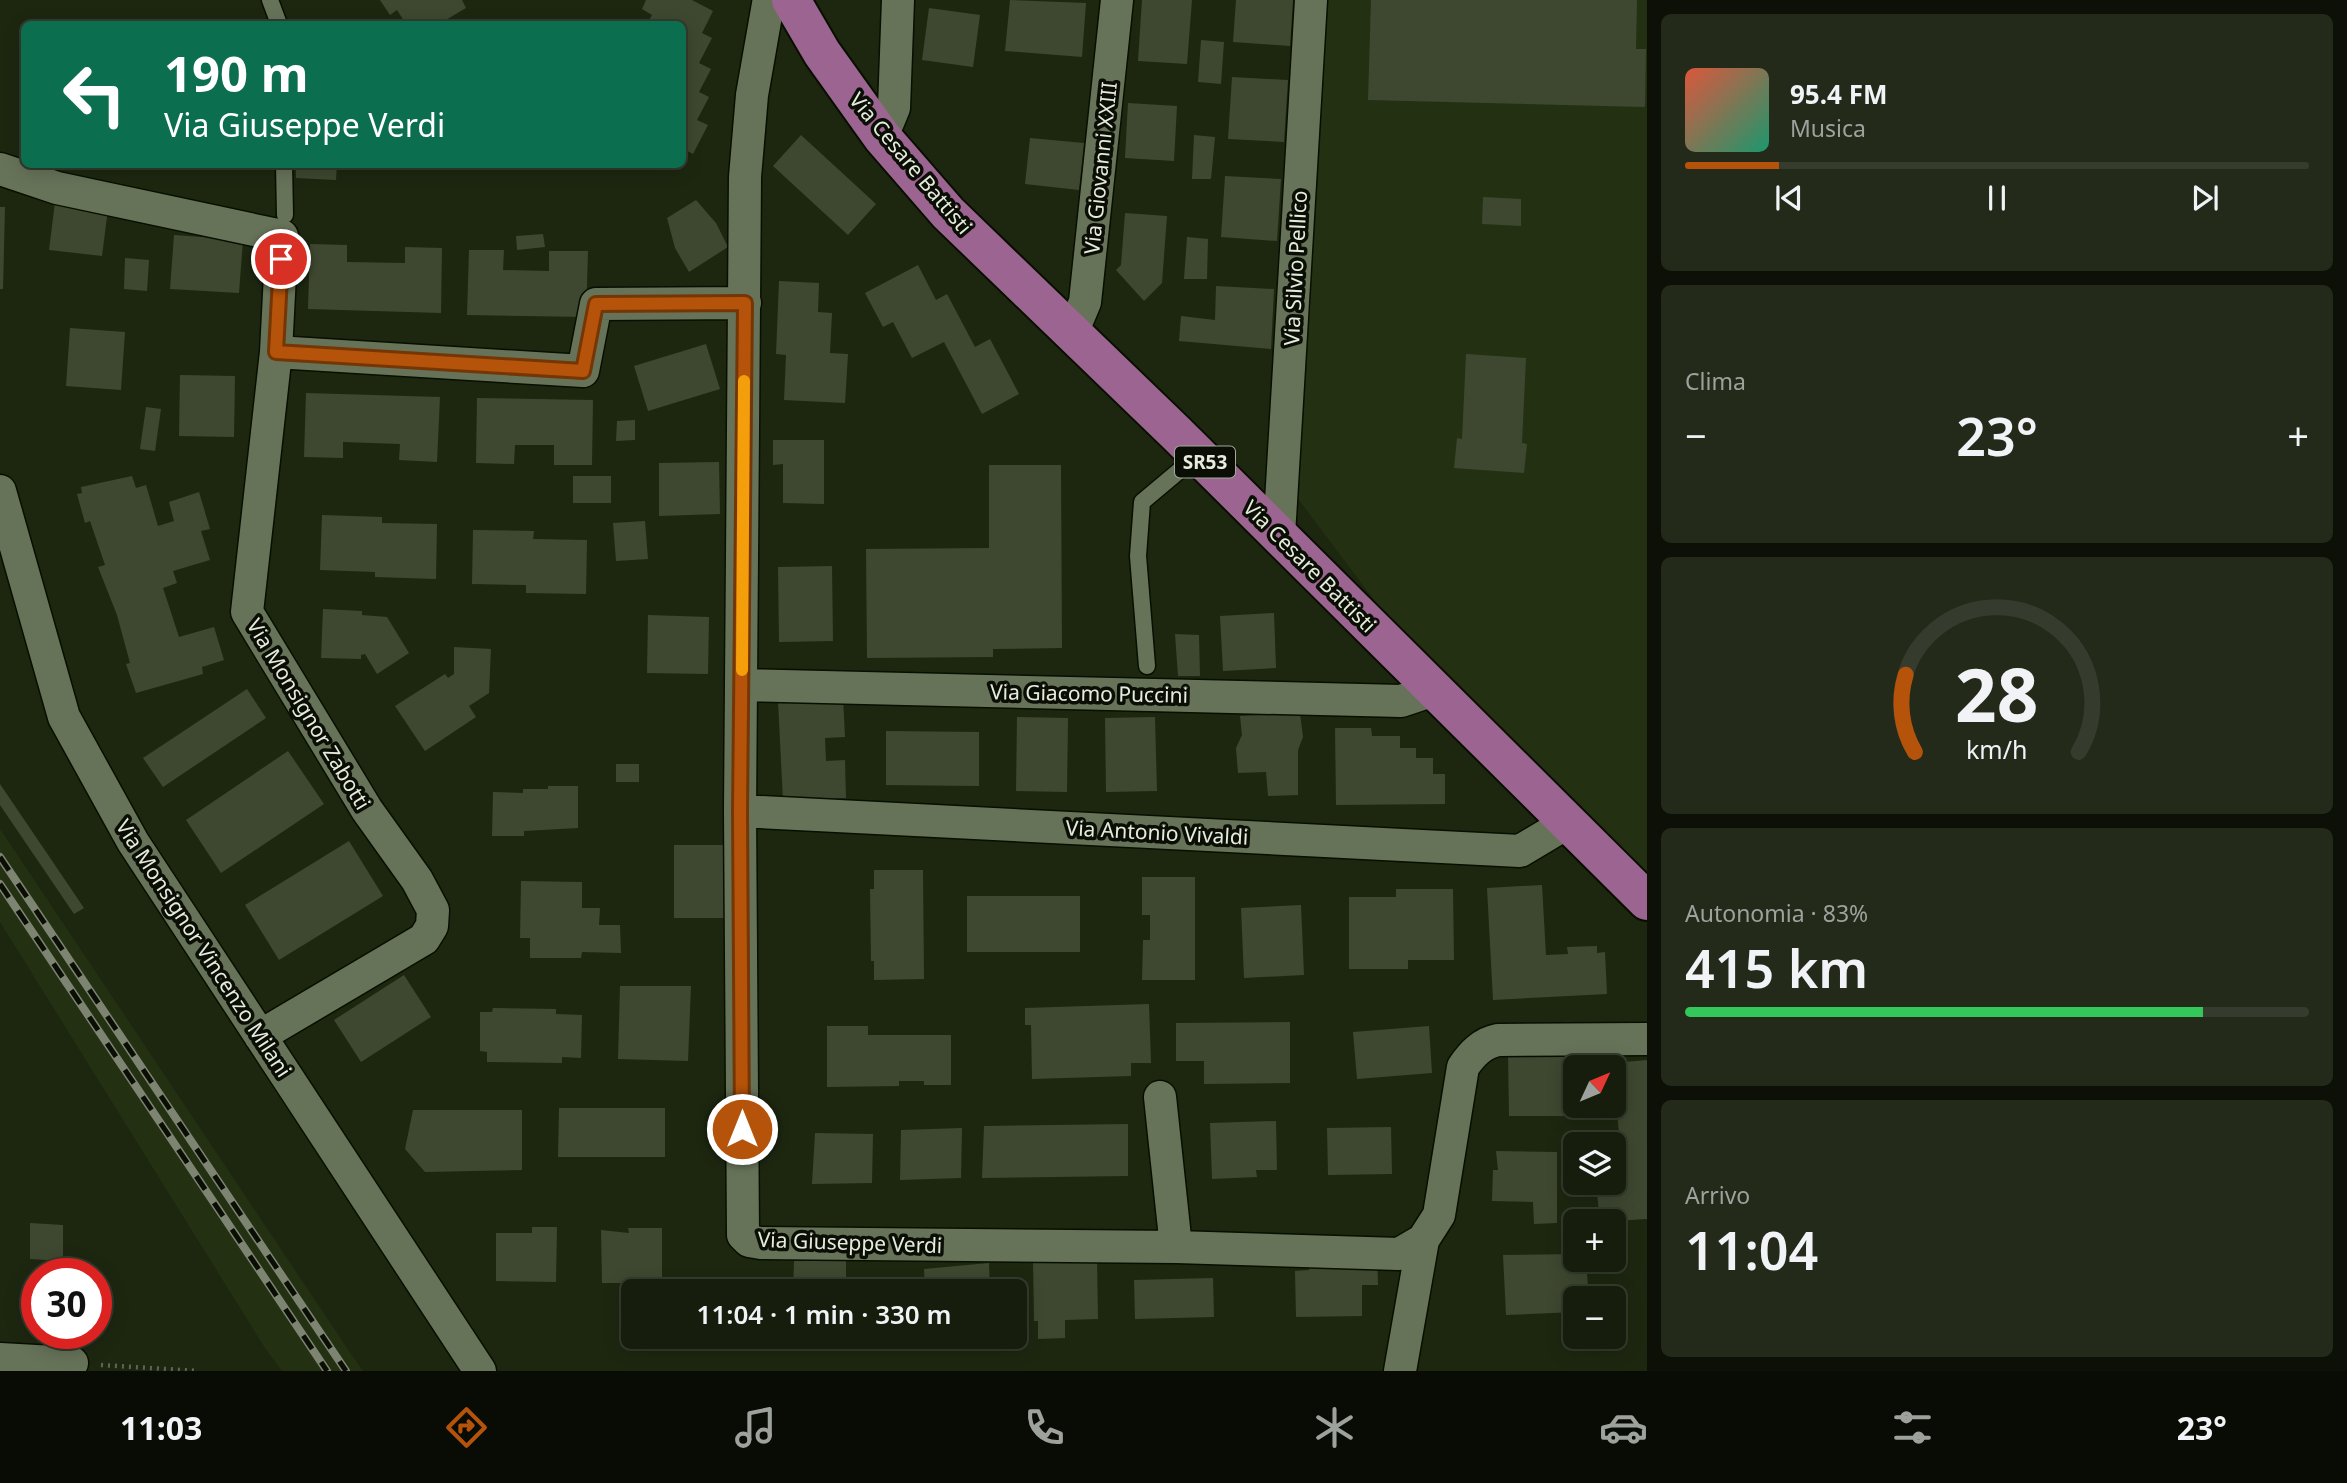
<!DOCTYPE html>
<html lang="it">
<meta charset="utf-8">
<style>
body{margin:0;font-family:"Noto Sans",sans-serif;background:#232a1a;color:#f1f3f6;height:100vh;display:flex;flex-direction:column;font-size:26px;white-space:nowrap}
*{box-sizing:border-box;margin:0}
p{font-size:23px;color:#9ea29d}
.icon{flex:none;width:38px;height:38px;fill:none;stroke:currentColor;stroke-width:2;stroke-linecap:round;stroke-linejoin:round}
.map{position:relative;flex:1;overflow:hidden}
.details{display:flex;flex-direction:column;gap:14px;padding:14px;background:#0c1007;width:700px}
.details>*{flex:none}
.guide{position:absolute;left:21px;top:21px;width:665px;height:147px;border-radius:10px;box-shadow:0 4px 18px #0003,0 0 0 2px #353b2d;background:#0b6e4f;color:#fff;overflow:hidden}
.needle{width:46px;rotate:46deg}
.tools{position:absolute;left:1563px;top:1055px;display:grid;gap:14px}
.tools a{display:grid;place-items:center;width:63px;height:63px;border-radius:10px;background:#161d0c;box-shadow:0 4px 18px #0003,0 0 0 2px #353b2d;font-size:35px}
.speed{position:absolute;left:21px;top:1258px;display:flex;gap:14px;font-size:35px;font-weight:700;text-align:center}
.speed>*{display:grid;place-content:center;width:91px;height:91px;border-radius:50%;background:#161d0c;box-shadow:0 4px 18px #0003,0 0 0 2px #353b2d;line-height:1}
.speed .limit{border:10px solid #d22;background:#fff;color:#111}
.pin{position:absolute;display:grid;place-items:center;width:60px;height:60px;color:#fff;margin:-30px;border:4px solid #fff;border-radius:50%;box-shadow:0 2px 7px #0007}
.me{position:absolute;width:77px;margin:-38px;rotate:0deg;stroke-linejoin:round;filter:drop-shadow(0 0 5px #0008)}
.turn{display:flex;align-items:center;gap:24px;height:147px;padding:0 28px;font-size:32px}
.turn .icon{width:91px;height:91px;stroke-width:2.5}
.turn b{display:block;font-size:49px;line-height:60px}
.big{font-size:52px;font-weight:600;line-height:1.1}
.details .tile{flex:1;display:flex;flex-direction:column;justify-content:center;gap:10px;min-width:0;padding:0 24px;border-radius:10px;background:#232a1a}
.details .dial{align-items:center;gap:0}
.dial svg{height:182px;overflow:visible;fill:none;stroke:#353b2d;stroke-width:7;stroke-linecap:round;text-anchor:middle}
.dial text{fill:#f1f3f6;stroke:none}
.song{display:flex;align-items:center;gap:21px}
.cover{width:84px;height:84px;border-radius:10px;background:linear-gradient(135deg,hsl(10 70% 55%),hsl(160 70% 35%))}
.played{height:7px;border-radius:4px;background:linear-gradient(90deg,#b45309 15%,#353b2d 15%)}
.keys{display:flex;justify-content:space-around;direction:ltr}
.heat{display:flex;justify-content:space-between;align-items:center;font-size:38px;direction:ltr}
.charge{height:10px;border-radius:5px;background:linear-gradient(90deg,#34c759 83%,#353b2d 0)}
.trip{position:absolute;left:621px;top:1279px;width:406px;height:70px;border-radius:10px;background:#161d0c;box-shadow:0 4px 18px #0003,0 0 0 2px #353b2d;font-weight:600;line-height:70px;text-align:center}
.tab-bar{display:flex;height:112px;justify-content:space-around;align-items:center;background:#090c05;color:#9ea29d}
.tab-bar .icon{width:49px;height:49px}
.tab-bar .current{color:#b45309}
.tab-bar b{font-size:32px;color:#f1f3f6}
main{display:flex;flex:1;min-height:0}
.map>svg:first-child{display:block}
</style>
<main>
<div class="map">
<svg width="1647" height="1371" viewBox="0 0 1647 1371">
<rect width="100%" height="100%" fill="#1d2710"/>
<path fill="#243012" d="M1324,0H1647V899L1447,697L1296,496Z
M0,829L353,1357L363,1371H282L265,1348L0,922Z"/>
<path fill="#3e4830" d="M380,0H462L466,8L439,24H406L397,10L390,15Z
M646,0H692L713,11L702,33L712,38L699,63L711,69L699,92L709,97L697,120L708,125L693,154L682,148V24H647L652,15L642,9Z
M1010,0L1086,3L1082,57L1005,51Z
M1142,0H1192L1187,64L1138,61Z
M1236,0H1293L1290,46L1233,42Z
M1371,0H1637L1636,49H1646L1645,107L1368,100Z
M929,8L980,15L973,67L922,60Z
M1201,40L1224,42L1221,84L1198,82Z
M1232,77L1288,80L1284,142L1228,139Z
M1128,103L1177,106L1174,161L1125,158Z
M801,135L876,204L848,235L773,166Z
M1194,135L1215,137L1211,179H1192Z
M1030,138L1084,143L1079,190L1025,184Z
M296,164H337L336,180L296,178Z
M1225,176L1281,179L1277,241L1221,237Z
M56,194L109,201L102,256L49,250Z
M1483,197L1521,199V226L1482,224Z
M696,200L716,223L728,247L689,272L675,248L667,218Z
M0,207H5L3,289H0Z
M1125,213L1167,216L1162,283L1144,301L1116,270L1121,265Z
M543,234L545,247L517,250L516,236Z
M174,235L243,240L239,293L170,289Z
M1187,237L1208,239L1207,279H1184Z
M310,244L347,245V262L405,263V247L442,248L441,313L308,309Z
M469,250H504L503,270L549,271V251H588L586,317L467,315Z
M125,258L149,260L147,291L124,289Z
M918,265L936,300L947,294L975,347L990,339L1019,394L982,414L944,342L912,358L893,322L883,327L865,293Z
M779,281L819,283L818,312L832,313L830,353L848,354L845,403L784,400L786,355L776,354Z
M1216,286L1274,289L1271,349L1179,341L1181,316L1215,320Z
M70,328L125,332L121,390L66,386Z
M706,344L720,389L648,411L634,366Z
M1466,354L1526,358L1522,443L1527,444L1524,473L1454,468L1457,438L1462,439Z
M180,375L235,376L234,437L179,436Z
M306,393L440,397L437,462L399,460L400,444L343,442V458L304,457Z
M477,398L593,400L592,465H554V445H515L514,464L476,463Z
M146,407L161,409L155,451L140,449Z
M635,420V440L616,441L617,421Z
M773,440H824V504L783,503V464L773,465Z
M719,462L720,514L659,516V463Z
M989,465H1061L1062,648L993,649V657L867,658L866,549L989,548Z
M132,476L136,488L146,485L158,526L174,521L169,502L199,492L210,529L201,531L210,560L173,571L177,583L163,588L179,637L214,627L224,660L202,667L203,674L136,693L126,664L130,663L117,615L98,567L105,565L90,521L85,523L77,494L82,493L81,487Z
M573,476H611V503H573Z
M322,515L382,517V523L437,524L436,579L375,577V572L320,570Z
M645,521L648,559L616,561L613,523Z
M473,530L534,531L533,539L587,540L586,594L526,593V585L472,584Z
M832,566L833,641L779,642L778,567Z
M323,609L362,611V615L387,617L409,653L377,674L365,654L361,655V659L321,658Z
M1274,613L1276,668L1223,671L1220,616Z
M648,615L709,617L708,674L647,673Z
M1175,634L1199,635L1200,676H1178Z
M454,647L491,649L489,693L469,706L476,717L425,751L395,706L445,674L448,678L454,674Z
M247,689L266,718L163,787L143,758Z
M843,698L845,737L825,738L826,761L845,760L846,798L783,801L778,701Z
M1300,713L1303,737L1298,750V795L1268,796L1266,772L1238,773L1236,748L1242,735L1240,716Z
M1017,717L1068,718L1067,792L1016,791Z
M1155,717L1157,791L1106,792L1105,718Z
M1335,728H1371L1372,736H1400V748H1416V758H1433V774H1445V804L1336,805Z
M886,731L979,732V786L886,785Z
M288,751L324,804L221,873L186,820Z
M616,764H639V782H616Z
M0,784L84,908L74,914L0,805Z
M548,786H578V828L524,831V836H492L493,792L523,793V789H548Z
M349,841L383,896L279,960L245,905Z
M674,845H727L726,918H674Z
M874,870H923L924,979L874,980V961H871L870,889H874Z
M1142,877H1195V980H1142L1143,940H1150V915H1142Z
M521,881L582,882V908H600L599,925H620L621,953L582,952L581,958H530V938H520Z
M1542,885L1546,955L1568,954L1567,947L1597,946V953L1605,952L1607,994L1493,1000L1487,888Z
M1396,889H1453L1454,960H1408V969H1349V897H1396Z
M967,896H1080V952H967Z
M1301,905L1304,975L1244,978L1241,908Z
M404,975L431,1017L361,1062L334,1020Z
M620,986H691L688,1061L618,1059Z
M1149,1004L1151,1063H1131V1076L1032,1079L1031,1025H1025V1008Z
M493,1008L556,1009V1014L582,1015L581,1058L562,1057V1063L487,1062V1052L480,1051V1012H492Z
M1290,1022V1083L1204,1084V1061H1176V1023Z
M827,1026H868V1035H951V1085H924V1081H899V1086L827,1087Z
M1429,1026L1432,1073L1357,1079L1353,1032Z
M1508,1053H1565V1116H1509Z
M1647,1060V1219L1600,1222L1596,1183H1614V1164L1622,1163L1612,1063Z
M559,1108H665V1157H558Z
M413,1110H522V1170L425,1172L405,1149Z
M1276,1121L1277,1170H1256L1257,1177L1212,1179L1210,1123Z
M1128,1124V1176L982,1178L984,1126Z
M1391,1127L1392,1174L1328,1175L1327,1128Z
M962,1128L961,1178L900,1180L901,1130Z
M815,1133L873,1134L872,1183L812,1184Z
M1496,1151L1557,1152V1223L1534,1224L1533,1202L1492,1201L1493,1170H1498Z
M30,1223L63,1225V1261L30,1259Z
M532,1227H557L556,1282L496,1281V1233H532Z
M628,1228H662V1283H602L601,1230L629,1233Z
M1377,1254L1378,1285H1362V1316L1296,1317L1295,1271L1309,1270V1255Z
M1575,1254V1260H1586L1589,1298H1575V1312L1506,1315L1503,1255Z
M1097,1258L1098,1319L1065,1320V1338L1038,1339V1321H1034L1033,1259Z
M794,1261H846V1292H793Z
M989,1263L990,1292H925L924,1269Z
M1213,1278L1214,1317L1135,1319L1134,1280Z"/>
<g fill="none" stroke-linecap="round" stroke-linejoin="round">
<defs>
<path id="lane" d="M270,0L279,24
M284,164L285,215
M1147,666L1138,556L1142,502L1198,455"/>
<path id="street" d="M773,0L768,4L752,95L745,177L740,811L743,1235L749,1241L761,1243L1176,1247L1399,1254L1423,1240
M882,137L894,108L898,0
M0,169L57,188L282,236L276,352L247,612L367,810L417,880L433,910L432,926L424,939L260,1036
M1072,333L1085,302L1117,0
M276,352L583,371L596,304L745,303
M0,491L64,717L133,842L480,1371
M1279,535L1311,0
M741,685L1401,701L1434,690
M740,811L1520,851L1567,823
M1160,1097L1176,1247
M0,1359L72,1363
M1400,1371L1423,1240L1439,1215L1463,1067C1472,1054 1482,1043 1498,1040L1647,1039"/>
<path id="primary" d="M791,0L822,53L882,137L948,213L1176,433L1647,901"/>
</defs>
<use href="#lane" stroke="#080f00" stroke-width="19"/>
<use href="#street" stroke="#080f00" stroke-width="35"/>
<use href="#primary" stroke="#080f00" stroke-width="42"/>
<path stroke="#5d6651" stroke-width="4.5" stroke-dasharray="2 5" stroke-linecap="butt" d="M101,1365L198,1371"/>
<use href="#lane" stroke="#677359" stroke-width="16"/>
<use href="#street" stroke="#677359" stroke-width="32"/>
<use href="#primary" stroke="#9c6591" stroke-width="38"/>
<defs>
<path id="rail" d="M0,857L346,1371
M0,884L327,1371"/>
</defs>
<use href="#rail" stroke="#7d8572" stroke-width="8"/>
<use href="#rail" stroke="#0a0e05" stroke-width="5" stroke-dasharray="16" stroke-linecap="butt"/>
</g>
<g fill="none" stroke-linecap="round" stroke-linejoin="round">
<defs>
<path id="route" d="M281,259L276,352L583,371L596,304L745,303L740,811L742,1129"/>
</defs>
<use href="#route" stroke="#753606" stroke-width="18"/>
<use href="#route" stroke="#b45309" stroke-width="12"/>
<path stroke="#f59e0b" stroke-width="12" d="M742,670L744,381"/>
</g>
<g text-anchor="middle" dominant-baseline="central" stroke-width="7" stroke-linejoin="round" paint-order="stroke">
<rect fill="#0a0e05" stroke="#a3a99c" stroke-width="2" x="1175" y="446.5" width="60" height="31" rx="5"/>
<g font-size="19" font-weight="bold" fill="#e5ecdd">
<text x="1205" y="462">SR53</text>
</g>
<g font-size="21" fill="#e5ecdd" stroke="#0a0e05">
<text transform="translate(911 163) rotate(50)">Via Cesare Battisti</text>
<text transform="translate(1100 168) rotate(-84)">Via Giovanni XXIII</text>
<text transform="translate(1295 268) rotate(-87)">Via Silvio Pellico</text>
<text transform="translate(1310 566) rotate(45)">Via Cesare Battisti</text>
<text transform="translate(1089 693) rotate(1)">Via Giacomo Puccini</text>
<text transform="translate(309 714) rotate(59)">Via Monsignor Zabotti</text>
<text transform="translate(1157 832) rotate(3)">Via Antonio Vivaldi</text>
<text transform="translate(204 948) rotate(57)">Via Monsignor Vincenzo Milani</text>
<text transform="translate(850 1242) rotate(2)">Via Giuseppe Verdi</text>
</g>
</g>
</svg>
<div class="tools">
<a><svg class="needle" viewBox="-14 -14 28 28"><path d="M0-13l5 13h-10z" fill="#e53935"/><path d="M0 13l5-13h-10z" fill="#9ea29d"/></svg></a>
<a><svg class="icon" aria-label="layers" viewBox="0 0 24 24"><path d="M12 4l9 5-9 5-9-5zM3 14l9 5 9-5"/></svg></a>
<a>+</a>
<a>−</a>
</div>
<div class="speed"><div class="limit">30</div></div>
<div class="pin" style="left:281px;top:259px;background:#d93025"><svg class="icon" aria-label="arrive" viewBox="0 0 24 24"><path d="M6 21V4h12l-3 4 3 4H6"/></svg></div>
<svg class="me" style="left:742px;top:1129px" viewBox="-20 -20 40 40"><circle r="17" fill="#b45309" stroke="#fff" stroke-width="3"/><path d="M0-11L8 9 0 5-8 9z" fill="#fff"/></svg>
<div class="trip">11:04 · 1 min · 330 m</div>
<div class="guide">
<div class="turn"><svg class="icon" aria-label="left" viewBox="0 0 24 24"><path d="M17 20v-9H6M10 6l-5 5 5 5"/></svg><div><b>190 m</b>Via Giuseppe Verdi</div></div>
</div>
</div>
<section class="details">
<div class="tile">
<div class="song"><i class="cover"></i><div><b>95.4 FM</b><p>Musica</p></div></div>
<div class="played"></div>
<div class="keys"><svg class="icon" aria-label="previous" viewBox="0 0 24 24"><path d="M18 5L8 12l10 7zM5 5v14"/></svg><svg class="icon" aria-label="pause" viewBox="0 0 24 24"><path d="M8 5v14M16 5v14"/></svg><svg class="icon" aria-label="next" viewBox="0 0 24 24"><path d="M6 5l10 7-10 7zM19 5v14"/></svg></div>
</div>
<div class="tile"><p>Clima</p>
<div class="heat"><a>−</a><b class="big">23°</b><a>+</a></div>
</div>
<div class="tile dial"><svg viewBox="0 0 100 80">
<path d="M14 69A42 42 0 1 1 86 69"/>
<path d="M14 69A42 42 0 0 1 10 35" stroke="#b45309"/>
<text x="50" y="56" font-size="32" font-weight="700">28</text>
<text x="50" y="72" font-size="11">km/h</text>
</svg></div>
<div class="tile"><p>Autonomia · 83%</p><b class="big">415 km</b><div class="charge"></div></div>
<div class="tile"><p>Arrivo</p><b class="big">11:04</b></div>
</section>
</main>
<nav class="tab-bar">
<b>11:03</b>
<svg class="icon current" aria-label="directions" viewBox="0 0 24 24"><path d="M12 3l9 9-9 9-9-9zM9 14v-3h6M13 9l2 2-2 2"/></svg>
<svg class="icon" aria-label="music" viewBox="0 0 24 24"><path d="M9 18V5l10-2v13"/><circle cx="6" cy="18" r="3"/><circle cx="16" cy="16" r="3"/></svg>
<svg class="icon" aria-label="phone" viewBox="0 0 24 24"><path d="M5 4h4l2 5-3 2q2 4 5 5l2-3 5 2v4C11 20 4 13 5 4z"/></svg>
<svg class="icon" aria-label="climate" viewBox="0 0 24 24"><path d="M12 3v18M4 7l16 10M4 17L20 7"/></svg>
<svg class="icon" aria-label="car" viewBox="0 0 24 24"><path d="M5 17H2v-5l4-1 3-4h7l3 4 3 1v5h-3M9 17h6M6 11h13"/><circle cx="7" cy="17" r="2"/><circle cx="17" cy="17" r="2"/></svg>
<svg class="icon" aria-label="filters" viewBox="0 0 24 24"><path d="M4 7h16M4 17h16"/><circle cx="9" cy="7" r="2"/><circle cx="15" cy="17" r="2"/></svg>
<b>23°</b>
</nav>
